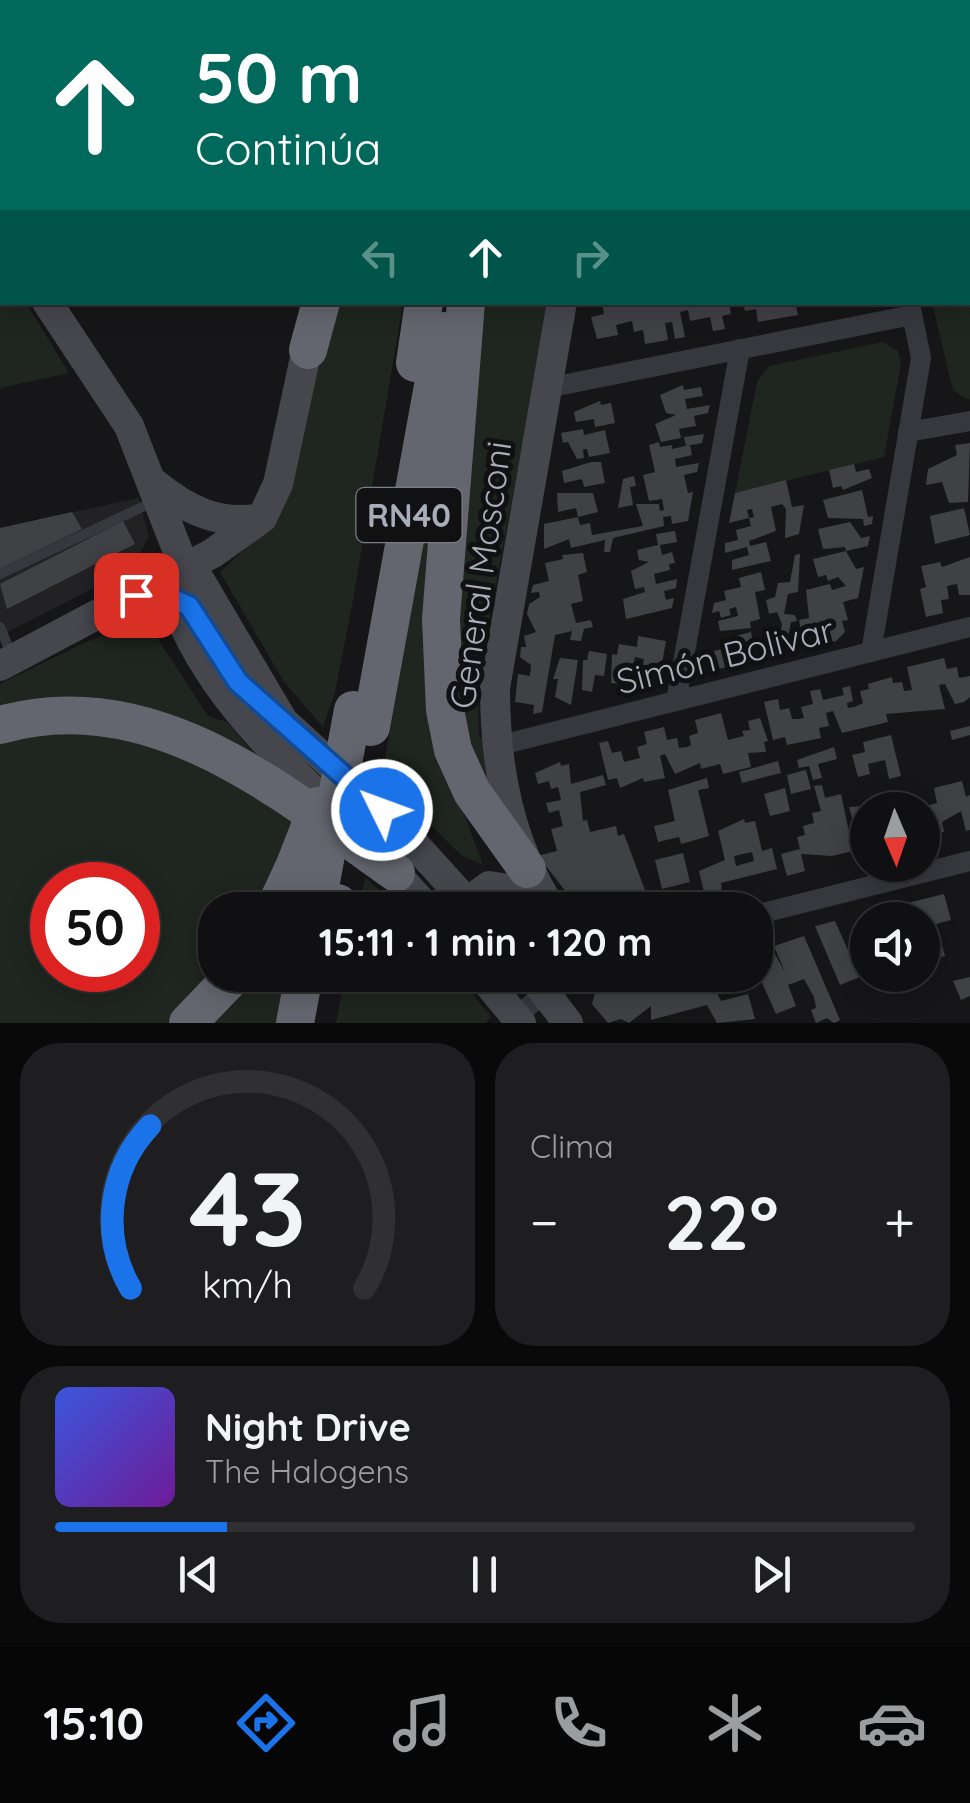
<!DOCTYPE html>
<html lang="es">
<meta charset="utf-8">
<style>
body{margin:0;font-family:Quicksand,sans-serif;background:#1e1e20;color:#f1f3f6;height:100vh;display:flex;flex-direction:column;font-size:38px;white-space:nowrap}
*{box-sizing:border-box;margin:0}
p{font-size:32px;color:#9c9d9f}
.icon{flex:none;width:55px;height:55px;fill:none;stroke:currentColor;stroke-width:2;stroke-linecap:round;stroke-linejoin:round}
.map{position:relative;height:1023px;overflow:hidden}
.panel{display:flex;flex-direction:column;gap:20px;padding:20px;background:#09090a;flex:1}
.panel>*{flex:none}
.banner{position:absolute;left:0px;top:0px;width:970px;height:305px;box-shadow:0 5px 25px #0003,0 0 0 2px #303032;background:#00695c;color:#fff;overflow:hidden}
.needle{width:65px;rotate:178deg}
.buttons{position:absolute;left:850px;top:792px;display:grid;gap:20px}
.buttons a{display:grid;place-items:center;width:90px;height:90px;border-radius:50%;background:#101012;box-shadow:0 5px 25px #0003,0 0 0 2px #303032;font-size:50px}
.speed{position:absolute;left:30px;top:862px;display:flex;gap:20px;font-size:50px;font-weight:700;text-align:center}
.speed>*{display:grid;place-content:center;width:130px;height:130px;border-radius:50%;background:#101012;box-shadow:0 5px 25px #0003,0 0 0 2px #303032;line-height:1}
.speed .limit{border:15px solid #d22;background:#fff;color:#111}
.pin{position:absolute;display:grid;place-items:center;width:85px;height:85px;color:#fff;margin:-42px;border-radius:20px;box-shadow:0 5px 15px #0006}
.me{position:absolute;width:110px;margin:-55px;rotate:312deg;stroke-linejoin:round;filter:drop-shadow(0 0 8px #0008)}
.turn{display:flex;align-items:center;gap:35px;height:210px;padding:0 30px;font-size:45px}
.turn .icon{width:130px;height:130px;stroke-width:2.5}
.turn b{display:block;font-size:70px;line-height:85px}
.lanes{display:flex;align-items:center;height:95px;padding:0 30px;background:#0003;justify-content:center;gap:50px;direction:ltr}
.lanes .off{opacity:.35}
.big{font-size:75px;font-weight:700;line-height:1.1}
.panel .card{flex:1;display:flex;flex-direction:column;justify-content:center;gap:15px;min-width:0;padding:0 35px;border-radius:40px;background:#1e1e20}
.panel .dial{align-items:center;gap:0}
.dial svg{height:260px;overflow:visible;fill:none;stroke:#303032;stroke-width:7;stroke-linecap:round;text-anchor:middle}
.dial text{fill:#f1f3f6;stroke:none}
.song{display:flex;align-items:center;gap:30px}
.cover{width:120px;height:120px;border-radius:15px;background:linear-gradient(135deg,hsl(230 70% 55%),hsl(280 70% 35%))}
.played{height:10px;border-radius:5px;background:linear-gradient(90deg,#1a73e8 20%,#303032 20%)}
.keys{display:flex;justify-content:space-around;direction:ltr}
.heat{display:flex;justify-content:space-between;align-items:center;font-size:55px;direction:ltr}
.panel .tiles{flex:1;display:grid;gap:20px;grid-template-columns:1fr 1fr}
.card:last-child{grid-column:span 2}
.trip{position:absolute;left:198px;top:892px;width:575px;height:100px;border-radius:40px;background:#101012;box-shadow:0 5px 25px #0003,0 0 0 2px #303032;font-weight:700;line-height:100px;text-align:center}
.tabs{display:flex;height:160px;justify-content:space-around;align-items:center;background:#060607;color:#9c9d9f}
.tabs .icon{width:70px;height:70px}
.tabs .on{color:#1a73e8}
.tabs b{font-size:45px;color:#f1f3f6}
.map>svg:first-child{display:block}
</style>
<div class="map">
<svg width="970" height="1023" viewBox="0 0 970 1023">
<rect width="100%" height="100%" fill="#161618"/>
<path fill="#222225" d="M139,498L149,537L131,569L0,636V528Z"/>
<path fill="#1e261f" fill-rule="evenodd" d="M970,211V399H967L953,390L932,303L968,302Z
M0,262L2,302L26,303L69,373L0,388Z
M330,303H403L353,600L335,692L323,727L284,682L220,572L261,534Z
M479,303H549L478,678L479,737L483,738L491,795L453,712Z
M883,342L898,351L901,364L884,457L735,493L757,382L769,366Z
M446,413L459,800L483,865L461,855L382,777Z
M137,623L156,636L208,716L227,722L261,762L219,745L0,718V684L84,643Z
M121,727L297,814L258,910H215V975L167,1023H0V734ZM52,885H138V970H52Z
M366,878L402,910H356Z
M241,975H284L276,1023H197Z
M345,975H457L491,1017L485,1023H336Z"/>
<path fill="#404145" fill-rule="evenodd" d="M607,302H729L731,314L722,316L725,329L713,331L710,317L690,321L688,310L680,312L685,337L675,339L672,322L665,323L668,340L645,344L643,330L634,332L632,321L616,325L618,335L597,339L591,317L604,314L602,303Z
M743,302H795L798,315L758,322L756,309L745,311Z
M683,385L684,390L701,387L703,396L685,399L687,409L710,405L708,413L694,416L696,426L679,429L681,438L661,442L655,424L676,415L666,413L660,395Z
M600,401L601,405L611,403L615,423L595,427L594,419L576,422L574,412Z
M583,429L584,435L605,430L610,453L589,457L587,449H583L584,458L577,459L568,442L563,443L561,433Z
M704,434L702,443L686,446L684,437Z
M659,442L660,447L672,445V449L690,445L692,455L675,459L676,467L699,463L697,472L684,475L688,493L693,492L688,521L672,524L671,516L663,517L664,526L613,538L610,552H604L605,540L571,548L569,539L544,549V524L578,517L576,508L558,512L557,493H593L598,512L578,517L580,525L590,523L592,535L643,526L636,504H659L660,511L664,510L662,499L649,501L643,475L655,472L649,445Z
M970,443L968,502L949,503L942,482L926,485L928,469L957,455L955,445Z
M591,462H601L605,483L584,487L582,479L564,483L562,471Z
M854,464L856,472L869,469L872,478L843,490L841,486L833,488L829,470Z
M634,476L636,486L630,487L633,505L618,508L623,479Z
M786,480L792,507L804,505L799,534L785,538L786,509L782,504L771,507L776,531L749,541L750,546L766,542L771,561L732,570V560L749,555L747,547L725,553V543L738,540L736,530L751,526L749,518L754,517L752,509L747,510L749,518L729,523L735,493Z
M862,490L868,517L873,516L872,524L864,526L863,519L828,518L823,500Z
M964,508L970,535L935,544L930,516Z
M72,512L82,529L0,569V528Z
M123,521L135,544L7,609L0,584Z
M850,522L861,538L870,536L868,546L846,551L845,547L823,549L818,529Z
M675,531L677,542L660,545L662,555L672,552L675,563L669,564L670,570L654,574L656,584L677,579L676,588L664,591L666,600L674,598L672,608L626,619L623,599L645,592L644,587L635,589L631,571L649,562L639,560L637,550L658,545L656,534Z
M846,551L856,569L864,567L858,598L843,602L848,620L842,621L845,632L836,641L816,644L813,628L801,630L799,620L809,618L806,590L830,584L832,590L846,586L838,577L828,581L826,575L818,577L813,559Z
M583,553L587,572L578,575L583,601L571,604L576,623L591,620L593,627L584,629L581,641L570,640L572,631L555,635L542,712L533,714L534,705L515,702L518,674L530,676L531,665L520,657L521,647H526L524,636L536,632L527,614L529,604L540,597L539,592L531,593L533,585L549,581L545,563L563,559L562,555Z
M800,554L798,592L788,594L784,614L795,615L797,621L791,622L785,653L777,655L782,624L777,612L769,614L766,600L775,597L778,583L790,582L795,555Z
M970,557V595H959L957,584L947,586L949,599L941,600L943,613L926,617L920,589L926,587L921,566L940,562L942,567Z
M761,572L765,590L755,592L760,619L750,622L751,628L720,631L718,621L738,616L736,607L729,609L731,615L721,618L719,611L712,613L714,603L726,600L724,591L741,587L739,578Z
M751,632L756,660L718,669L714,651L730,647L728,638Z
M638,636L666,641L660,675H641L644,659L635,657L633,669L624,668L621,684L611,683L612,654L617,655L619,644L637,647Z
M589,651L607,654L604,676L595,675L592,692L582,690L583,660H587Z
M560,658L578,660L571,705L555,697L558,679H553Z
M944,658L947,669L957,667L959,678L970,676V697L964,702L955,704L945,684L939,685L945,709L886,714L888,722L842,733L833,711L826,713L829,726L819,728L821,738L787,745L785,737L773,740L764,702L778,699L780,710L789,708L792,719H798L804,718L801,707L813,704L810,691L820,689L823,700L844,695L842,688L850,686L853,701L847,703L848,708L854,707L863,703L860,691L869,689L868,684L892,677L893,683L902,682L904,691L912,690L907,667Z
M721,713L728,740L744,736L742,731L750,730L748,721L760,718L768,741L764,742L766,752L748,753L751,767L723,774L720,764L701,769L700,763L675,774L665,754L660,756L665,778L644,782L643,778L620,788L617,778L608,780L599,743L608,741L612,753L621,751L624,762L640,758L637,747L647,744L644,732L664,727L667,740L677,738L679,748L687,747L691,745L689,736L698,733L695,720Z
M970,726V735L952,740L950,731Z
M891,735L901,776L889,779L885,760L868,764L870,774L858,777L852,755L865,752L863,742Z
M834,747L837,759L818,764L822,778L813,780L809,766L799,768L797,760Z
M778,761L781,773L742,783L739,772Z
M560,762L561,766L569,764L571,784L603,775L606,785L580,792L583,821L587,820L590,832L616,826L618,836L624,834L652,909L580,910L546,866L541,855L557,851L551,829L563,826L559,810L549,813L546,803L561,800L558,787L551,789L549,781L538,784L535,773Z
M806,770L811,789L791,794L787,775Z
M707,778L709,788L698,790L709,836L681,844L679,837L658,842L654,826L675,821L668,790Z
M962,781L966,797L970,795V830L966,831L961,811L942,822L944,832L922,833V807L937,803L934,788Z
M822,785L825,798L841,794L853,851L832,856L801,854L805,871L787,876L781,854L800,849L797,837L805,835L803,826L814,823L812,813L821,811L814,786Z
M785,788L790,811L770,816L764,794Z
M866,806L868,847L860,848L849,807Z
M744,819L745,823L755,821L762,851L772,848L777,869L721,883L722,892L705,896L699,871L725,860L718,831ZM752,852L754,861L736,866L734,856Z
M683,853L690,882L662,889L655,860Z
M944,894L951,920L936,924L945,956L922,961V920H890L887,908Z
M835,921L860,977L840,985L815,926Z
M868,924V974L851,936Z
M804,936L840,1020L834,1023L827,1018L816,1023L811,1010L816,1008L814,997L804,979L788,985L796,1006L776,1014L755,967V954L771,947L785,972L774,946Z
M614,975H705L710,992L716,991L721,1001L748,994L755,1019L717,1023L707,1005L651,1020V1006L629,1023L621,1019L608,1023L592,1004L599,979Z
M717,975H742L743,978L720,992Z
M970,977V996L961,1000L953,981Z"/>
<g fill="none" stroke-linecap="round" stroke-linejoin="round">
<path stroke="#37383d" stroke-width="10" d="M0,574L155,501
M0,627L11,654"/>
<path stroke="#37383d" stroke-width="20" d="M123,0L126,2
M843,0L844,2
M961,2L970,1
M0,157L2,160
M968,192H970
M547,388L912,315
M908,432L970,421
M871,652L921,358L910,304
M676,701L740,349
M497,746L970,627
M755,915L970,861
M516,1017L565,975"/>
<path stroke="#45474d" stroke-width="30" d="M367,2V0
M617,2L618,0
M0,233L2,237
M47,302L129,426L184,567L196,574L283,721L397,825L474,910
M155,484C187,510 219,526 262,518
M184,567L173,599C207,691 272,750 340,817
M0,666L213,553L262,518L278,484L311,330
M380,857L429,910
M457,910L489,886L542,894
M552,910C509,842 495,768 495,688L562,302
M481,975L521,1023
M531,975L568,1023"/>
<path stroke="#63666e" stroke-width="38" d="M409,2L410,0
M469,2V0
M520,2L521,0
M466,302L441,619L445,710L453,750L472,792L527,869
M308,350L321,302
M415,363L424,302
M0,725C153,682 280,791 396,873
M371,727L443,331
M274,910L295,865
M337,910L338,903
M188,1023L234,975
M295,1023L304,975"/>
<path stroke="#63666e" stroke-width="38" d="M295,865L318,806
M320,887L353,710"/>
</g>
<g fill="none" stroke-linecap="round" stroke-linejoin="round">
<defs>
<path id="route" d="M136,595L173,599L189,606L238,682L382,810"/>
</defs>
<use href="#route" stroke="#114b97" stroke-width="25"/>
<use href="#route" stroke="#1a73e8" stroke-width="18"/>
</g>
<g text-anchor="middle" dominant-baseline="central" stroke-width="10" stroke-linejoin="round" paint-order="stroke">
<rect fill="#111113" stroke="#7b7e86" stroke-width="2.5" x="356.5" y="488" width="105" height="54" rx="8"/>
<g font-size="32" font-weight="bold" fill="#a8adb8">
<text x="409" y="515">RN40</text>
</g>
<g font-size="35" fill="#a8adb8" stroke="#111113">
<text transform="translate(480 575) rotate(-82)">General Mosconi</text>
<text transform="translate(725 655) rotate(-14)">Simón Bolivar</text>
</g>
</g>
</svg>
<div class="buttons">
<a><svg class="needle" viewBox="-14 -14 28 28"><path d="M0-13l5 13h-10z" fill="#e53935"/><path d="M0 13l5-13h-10z" fill="#9c9d9f"/></svg></a>
<a><svg class="icon" aria-label="sound" viewBox="0 0 24 24"><path d="M4 9h4l5-4v14l-5-4H4zM17 9q2 3 0 6"/></svg></a>
</div>
<div class="speed"><div class="limit">50</div></div>
<div class="pin" style="left:136px;top:595px;background:#d93025"><svg class="icon" aria-label="arrive" viewBox="0 0 24 24"><path d="M6 21V4h12l-3 4 3 4H6"/></svg></div>
<svg class="me" style="left:382px;top:810px" viewBox="-20 -20 40 40"><circle r="17" fill="#1a73e8" stroke="#fff" stroke-width="3"/><path d="M0-11L8 9 0 5-8 9z" fill="#fff"/></svg>
<div class="trip">15:11 · 1 min · 120 m</div>
<div class="banner">
<div class="turn"><svg class="icon" aria-label="ahead" viewBox="0 0 24 24"><path d="M12 20V5M6 11l6-6 6 6"/></svg><div><b>50 m</b>Continúa</div></div>
<div class="lanes"><svg class="icon off" aria-label="left" viewBox="0 0 24 24"><path d="M17 20v-9H6M10 6l-5 5 5 5"/></svg><svg class="icon" aria-label="ahead" viewBox="0 0 24 24"><path d="M12 20V5M6 11l6-6 6 6"/></svg><svg class="icon off" aria-label="right" viewBox="0 0 24 24"><path d="M7 20v-9h11M14 6l5 5-5 5"/></svg></div>
</div>
</div>
<section class="panel">
<div class="tiles">
<div class="card dial"><svg viewBox="0 0 100 80">
<path d="M14 69A42 42 0 1 1 86 69"/>
<path d="M14 69A42 42 0 0 1 20 19" stroke="#1a73e8"/>
<text x="50" y="56" font-size="32" font-weight="700">43</text>
<text x="50" y="72" font-size="11">km/h</text>
</svg></div>
<div class="card"><p>Clima</p>
<div class="heat"><a>−</a><b class="big">22°</b><a>+</a></div>
</div>
<div class="card">
<div class="song"><i class="cover"></i><div><b>Night Drive</b><p>The Halogens</p></div></div>
<div class="played"></div>
<div class="keys"><svg class="icon" aria-label="previous" viewBox="0 0 24 24"><path d="M18 5L8 12l10 7zM5 5v14"/></svg><svg class="icon" aria-label="pause" viewBox="0 0 24 24"><path d="M8 5v14M16 5v14"/></svg><svg class="icon" aria-label="next" viewBox="0 0 24 24"><path d="M6 5l10 7-10 7zM19 5v14"/></svg></div>
</div>
</div>
</section>
<nav class="tabs">
<b>15:10</b>
<svg class="icon on" aria-label="directions" viewBox="0 0 24 24"><path d="M12 3l9 9-9 9-9-9zM9 14v-3h6M13 9l2 2-2 2"/></svg>
<svg class="icon" aria-label="music" viewBox="0 0 24 24"><path d="M9 18V5l10-2v13"/><circle cx="6" cy="18" r="3"/><circle cx="16" cy="16" r="3"/></svg>
<svg class="icon" aria-label="phone" viewBox="0 0 24 24"><path d="M5 4h4l2 5-3 2q2 4 5 5l2-3 5 2v4C11 20 4 13 5 4z"/></svg>
<svg class="icon" aria-label="climate" viewBox="0 0 24 24"><path d="M12 3v18M4 7l16 10M4 17L20 7"/></svg>
<svg class="icon" aria-label="car" viewBox="0 0 24 24"><path d="M5 17H2v-5l4-1 3-4h7l3 4 3 1v5h-3M9 17h6M6 11h13"/><circle cx="7" cy="17" r="2"/><circle cx="17" cy="17" r="2"/></svg>
</nav>
